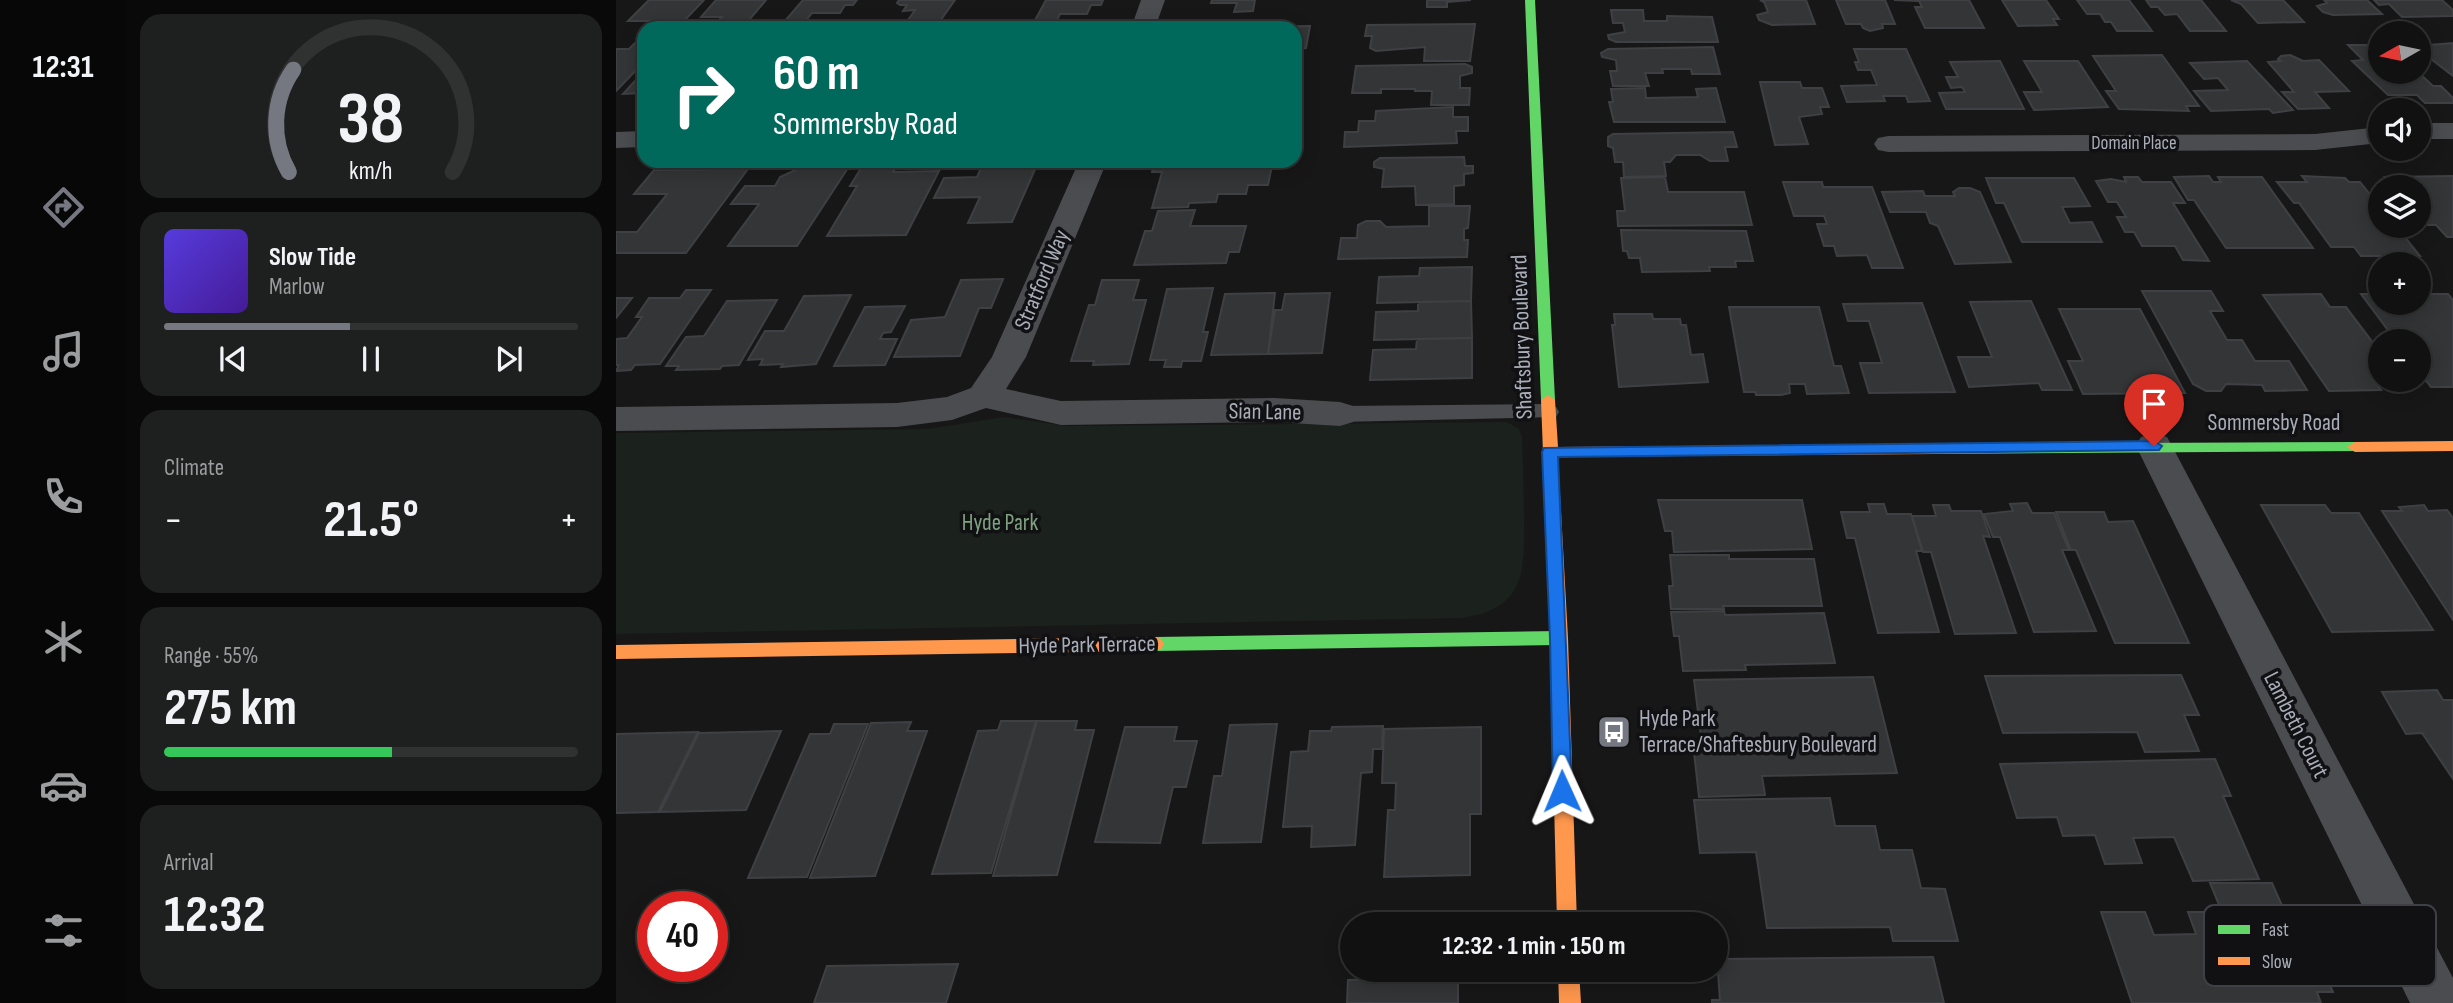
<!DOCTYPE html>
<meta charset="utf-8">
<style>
body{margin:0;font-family:"Sofia Sans Condensed",sans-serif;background:#1e1f1f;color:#f1f3f6;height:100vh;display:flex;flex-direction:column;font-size:26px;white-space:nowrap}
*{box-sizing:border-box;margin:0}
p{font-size:23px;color:#9c9d9f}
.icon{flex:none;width:38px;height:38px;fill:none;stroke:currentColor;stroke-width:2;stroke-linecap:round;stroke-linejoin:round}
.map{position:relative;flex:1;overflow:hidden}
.details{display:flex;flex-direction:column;gap:14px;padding:14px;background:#090909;width:490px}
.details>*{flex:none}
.banner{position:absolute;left:21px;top:21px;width:665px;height:147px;border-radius:21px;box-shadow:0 4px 18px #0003,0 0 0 2px #303131;background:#00695c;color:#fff;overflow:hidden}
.needle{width:46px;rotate:261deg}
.buttons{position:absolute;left:1752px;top:21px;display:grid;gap:14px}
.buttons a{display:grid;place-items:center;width:63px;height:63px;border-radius:50%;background:#111;box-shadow:0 4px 18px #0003,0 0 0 2px #303131;font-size:35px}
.speed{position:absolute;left:21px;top:891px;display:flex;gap:14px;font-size:35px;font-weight:700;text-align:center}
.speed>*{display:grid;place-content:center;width:91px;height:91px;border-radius:50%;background:#111;box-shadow:0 4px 18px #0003,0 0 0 2px #303131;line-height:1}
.speed .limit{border:10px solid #d22;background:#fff;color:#111}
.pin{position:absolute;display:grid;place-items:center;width:60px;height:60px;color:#fff;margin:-72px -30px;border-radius:50% 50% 50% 0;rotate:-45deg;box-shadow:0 0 7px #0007}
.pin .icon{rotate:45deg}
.me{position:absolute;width:77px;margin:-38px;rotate:359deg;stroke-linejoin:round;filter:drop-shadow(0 0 5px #0008)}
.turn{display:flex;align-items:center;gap:24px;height:147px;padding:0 21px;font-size:32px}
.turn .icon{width:91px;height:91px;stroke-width:2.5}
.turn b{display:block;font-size:49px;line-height:60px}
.big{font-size:52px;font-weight:700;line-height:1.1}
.details .widget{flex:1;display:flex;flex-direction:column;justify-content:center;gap:10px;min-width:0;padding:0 24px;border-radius:21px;background:#1e1f1f}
.details .dial{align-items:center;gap:0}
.dial svg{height:182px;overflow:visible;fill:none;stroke:#303131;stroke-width:7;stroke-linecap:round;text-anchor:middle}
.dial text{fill:#f1f3f6;stroke:none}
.song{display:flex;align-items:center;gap:21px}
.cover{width:84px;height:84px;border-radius:10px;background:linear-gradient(135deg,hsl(250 70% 55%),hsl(260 70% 35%))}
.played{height:7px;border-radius:4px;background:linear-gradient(90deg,#757880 45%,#303131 45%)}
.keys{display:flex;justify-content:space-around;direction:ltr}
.heat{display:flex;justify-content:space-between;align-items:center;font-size:38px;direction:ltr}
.charge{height:10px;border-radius:5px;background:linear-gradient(90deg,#34c759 55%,#303131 0)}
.trip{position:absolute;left:724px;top:912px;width:388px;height:70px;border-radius:35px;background:#111;box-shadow:0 4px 18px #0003,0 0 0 2px #303131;font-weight:700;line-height:70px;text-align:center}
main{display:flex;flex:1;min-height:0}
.dock{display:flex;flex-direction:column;width:126px;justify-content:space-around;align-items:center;background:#070707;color:#9c9d9f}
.dock .icon{width:49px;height:49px}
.dock .on{color:#757880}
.dock b{font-size:32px;color:#f1f3f6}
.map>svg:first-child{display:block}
</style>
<main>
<nav class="dock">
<b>12:31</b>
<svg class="icon on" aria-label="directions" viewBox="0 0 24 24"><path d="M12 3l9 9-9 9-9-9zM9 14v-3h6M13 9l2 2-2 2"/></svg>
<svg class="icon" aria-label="music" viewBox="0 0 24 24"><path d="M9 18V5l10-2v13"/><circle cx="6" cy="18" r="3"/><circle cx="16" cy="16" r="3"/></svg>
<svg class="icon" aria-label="phone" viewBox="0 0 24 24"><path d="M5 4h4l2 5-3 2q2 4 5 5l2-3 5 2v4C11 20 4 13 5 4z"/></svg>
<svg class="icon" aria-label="climate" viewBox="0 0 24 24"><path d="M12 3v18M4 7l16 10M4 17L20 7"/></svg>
<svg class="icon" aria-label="car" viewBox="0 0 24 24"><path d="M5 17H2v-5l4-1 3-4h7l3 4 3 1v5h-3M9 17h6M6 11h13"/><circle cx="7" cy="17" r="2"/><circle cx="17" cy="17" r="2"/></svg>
<svg class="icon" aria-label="filters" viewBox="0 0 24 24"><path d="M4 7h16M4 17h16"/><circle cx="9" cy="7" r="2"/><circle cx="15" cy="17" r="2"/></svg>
</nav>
<section class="details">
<div class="widget dial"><svg viewBox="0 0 100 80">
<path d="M14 69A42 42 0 1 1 86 69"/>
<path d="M14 69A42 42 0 0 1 16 24" stroke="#757880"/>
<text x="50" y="56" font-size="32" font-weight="700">38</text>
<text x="50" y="72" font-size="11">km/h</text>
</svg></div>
<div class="widget">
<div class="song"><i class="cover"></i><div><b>Slow Tide</b><p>Marlow</p></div></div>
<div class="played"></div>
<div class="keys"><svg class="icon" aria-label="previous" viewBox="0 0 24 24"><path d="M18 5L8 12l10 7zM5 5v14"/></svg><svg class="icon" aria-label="pause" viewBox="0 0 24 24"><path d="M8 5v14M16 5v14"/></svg><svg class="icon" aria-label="next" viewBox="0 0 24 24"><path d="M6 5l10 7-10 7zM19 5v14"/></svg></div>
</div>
<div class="widget"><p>Climate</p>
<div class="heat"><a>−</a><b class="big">21.5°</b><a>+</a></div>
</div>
<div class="widget"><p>Range · 55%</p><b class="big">275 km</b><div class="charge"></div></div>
<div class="widget"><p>Arrival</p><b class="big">12:32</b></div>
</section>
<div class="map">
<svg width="1837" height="1003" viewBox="0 0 1837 1003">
<rect width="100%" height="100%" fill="#171717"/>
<path fill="#1b211c" d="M388,417L451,426L891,422L903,429L906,437C907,464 908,492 908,519C909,572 909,610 845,618L0,634V433L312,429Z"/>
<path fill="#343537" stroke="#3f4043" stroke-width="2" d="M33,0H88L68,21H12Z
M100,0H150L133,20L102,21L106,17H85Z
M187,0H241L237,5H229L224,13H196L189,22H168Z
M283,0H339L322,24H300L292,20L299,10L287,11L291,5H284L281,3Z
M430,0H487L485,5H475L471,14H444L440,22H418Z
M596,0H639L637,11L618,12L621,3H595Z
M811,0H855L831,2V7H811Z
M1144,0H1190L1199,24L1156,25L1143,20L1141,15L1152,12L1148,2Z
M1220,0H1269L1279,24H1266L1267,28L1254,31L1247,28L1245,24H1230Z
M1278,0H1353L1368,28H1309L1299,7H1306L1303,1Z
M1386,0H1430L1443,19H1437L1441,25L1402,26Z
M1461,0H1513L1536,31H1501L1495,22H1489L1484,14H1471Z
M1530,0H1585L1610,31H1574L1561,14L1549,15L1542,7H1535Z
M1615,0H1667L1688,22L1642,23L1625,4Z
M1708,0H1751L1766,14L1717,15L1707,12L1701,6L1711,3Z
M1758,0H1826L1837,10V16L1786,17L1773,4L1763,5Z
M995,10H1027L1028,21H1051V16L1096,17L1102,42H1000L993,39L992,35L1009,32L1007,23H997Z
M859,24L854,61H808L809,47L760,51L754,48L756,36H749L751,25Z
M694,26L690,48L679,49V28H593Z
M21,41H28V62L0,91V49H13Z
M1837,43V76L1802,49V46Z
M1732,45H1764V72H1802L1817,86H1825L1837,98V103H1809L1801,95H1772L1736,61L1747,60Z
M1097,47L1104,74H1076L1075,69H1046L1047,73H1029L1033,86H997L994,71H1001L1000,60L986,57L985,53L992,49Z
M1238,49H1290L1314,101L1292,102L1290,96H1267L1269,101L1231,102L1225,86L1261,85L1255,70H1242L1239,62H1243Z
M1546,55L1583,106H1570L1573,111L1503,109L1490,91H1500L1477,56Z
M1674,55L1687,61L1703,60L1733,91L1699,92L1713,108L1682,109L1666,92H1678L1652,62L1665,61L1662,59L1665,56Z
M1384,61L1408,109H1330L1323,93L1349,92L1346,87L1335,88L1330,77H1342L1334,62Z
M1408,61H1462L1492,107L1418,110L1408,92H1426Z
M1631,61L1677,110L1657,113L1653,109L1595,111L1578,91L1612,90L1602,78L1588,79L1574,63Z
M849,64L856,67V73L844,76V88H854L853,105H815L816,91H799V89H765V93H736L740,66Z
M28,71V93L7,94Z
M1144,82H1184L1186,88H1206L1213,107H1204L1206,114L1183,117L1192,144L1159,145Z
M1029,88L1030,98L1082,97L1080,89L1100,88L1109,122H998L993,102H997L995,89Z
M837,107V117H852V131H840L841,143L728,147L729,132H742L743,121H759L760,111Z
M679,120H687L681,151L679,152Z
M1117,132L1121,147H1109L1112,161H1094L1084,155H1060L1054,162H1048L1050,176L1008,177L1007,162H999L997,148L992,146V137L997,134Z
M848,157L849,166H857V173L848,174V185L838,186V204L800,205L799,186L766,187L768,169L758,167V162L764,158Z
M539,161H657L652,185H632L630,194H602L600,202L573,203L572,207L536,208L546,172H536Z
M282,164L277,172L323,171L290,235L211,236L241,186H234L247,165Z
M234,165L181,246H112L143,204H115L129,186H159L164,177L188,166Z
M420,167L396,222L352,223L364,197L318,198L328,178L361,177L365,168Z
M132,169L70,253H0V232H21L51,194H18L38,170Z
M1593,176L1597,182H1605L1602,177H1646L1697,248H1610L1578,200H1572L1558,177Z
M1686,176L1729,178L1733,182H1744L1764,207V226H1780L1804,256H1745L1738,247H1715L1683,203H1678L1661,182H1691Z
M1837,176V237H1831L1820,225H1809L1802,217V210H1807L1802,205V187H1778L1769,177Z
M1049,177L1052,192H1128L1136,225L1002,226L1001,211H1009L1005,178Z
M1508,177H1522L1526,182H1555L1569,203H1557L1593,261L1567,260L1559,246H1526L1518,232H1509L1501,217H1510L1501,202H1492L1480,181L1495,179L1510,182Z
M1370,178H1458L1474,206L1446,207L1454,223L1476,222L1486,242H1406L1388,203H1380Z
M1167,182H1206L1207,187H1256L1287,268H1256L1251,255L1221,256L1218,246H1208L1201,224H1211L1208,216H1178Z
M1343,188H1354L1364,192L1395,262L1339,264L1322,226L1314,223L1310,212H1274L1266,192L1307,191L1309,196H1339L1337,192Z
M813,206H854L852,228L848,229V240H852L851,257L722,259L725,238H741L742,225L750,221H764L770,227L813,226Z
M579,210L574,226H630L623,252H613L610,263L518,265L529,231H536L542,211Z
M1005,230L1130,231L1137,261H1119L1120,267H1093L1094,271L1026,272L1024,258H1013L1011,251H1007Z
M856,267L855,301L761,303L763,277L803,276L804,268Z
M387,279L375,308H363L344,356L278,357L295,320L329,317L345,280Z
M486,280H523L517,300H530L513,364L477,365L478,361H455L473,305H479Z
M597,288L587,332H592L585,361H566L565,367H548L550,360H534L551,289Z
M70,290H95L44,364L19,365L15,370L0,371L3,365H0V339L11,338L26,317H20L33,298H64Z
M1526,291H1595L1607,311H1594L1611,340H1626L1639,361H1673L1691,390L1649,391L1646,385L1610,384L1605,391H1590L1577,384Z
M659,293L652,354L595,355L609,294Z
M714,293L706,353L652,354L659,310H666L669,294Z
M1705,294L1714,307H1730L1764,352V380H1778H1757L1765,390L1713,391L1647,295Z
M1745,294H1764V303H1802V294H1832L1837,300V387H1815L1802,371V341H1780Z
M235,295L200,364L165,367L167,364L144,365L147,359L132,360L149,331H168L188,296Z
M0,298H16L0,318Z
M161,300L123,365L106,366L104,369L60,370L63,366H50L70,337L88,336L111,301Z
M855,301L856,338L758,340L760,312L802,311V302Z
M1415,301L1456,390H1426L1423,383L1353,387L1342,357H1376L1354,302Z
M1306,303L1339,392L1253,393L1244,363H1266L1253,321H1232L1227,304Z
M289,306L275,332L267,333L264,339H281L269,365L218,366L249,307Z
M1113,307H1203L1218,366H1225L1233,393L1191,394L1189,384H1173L1174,393L1165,395H1140L1139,392H1128Z
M1443,309H1524L1569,393L1467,394L1452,361H1467Z
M998,314H1036L1037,319H1064L1065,325H1070L1075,355L1087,354L1092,382L1003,387L996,325H999Z
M856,338V378L754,380L757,350L800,349L801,339Z
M1042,500H1186L1196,549L1058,552L1056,531H1049Z
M1411,503L1416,513H1438L1453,550H1446L1480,631L1418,632L1384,537H1377L1368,514L1397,511L1394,504Z
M1252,504H1268L1271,514H1295L1306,551H1300L1323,632L1262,633L1239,538H1231L1225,512H1254Z
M1317,505H1333L1335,511H1365L1374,537L1367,536L1400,633L1339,634L1315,552H1307L1296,516H1320Z
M1645,505H1709L1715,513H1743L1817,630L1716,632Z
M1808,505L1812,511L1831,510L1837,518V620L1766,511H1786L1783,507Z
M1440,512H1488L1492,522L1517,521L1573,643H1499L1460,550H1455Z
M1054,555H1113V559H1198L1206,606H1107L1108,609H1055L1053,586H1057Z
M1108,611L1109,615L1208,613L1219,663L1129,665L1130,670L1067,671L1063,636H1058L1055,612Z
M1565,675L1583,715H1568L1583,751L1529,752L1521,732L1387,733L1369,676Z
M1257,677L1281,773L1146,776L1149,795L1083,797L1078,752H1087L1078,680Z
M1821,690L1827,700H1837V779L1806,733L1790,734L1766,692Z
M385,721H420L375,873L316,874L362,731L382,730Z
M421,721H461L459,730H478L441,875L377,876Z
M295,722L291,731H311L259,876L194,878L255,723Z
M218,724H252L191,877L132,878L194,734H214Z
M661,724L645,842L587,843L598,776H606L614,725Z
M767,726L766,749H757L756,772L745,773L739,845L695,847L696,826L667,827L675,752L692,751L694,731H715L716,727Z
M509,727H561L558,741H581L570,787H557L544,843L479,842Z
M865,727V814H854V875L768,877L772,810H779L780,783H766L768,729Z
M165,731L130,810L44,812L83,733Z
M82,732L42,812L0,813V734Z
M1599,759L1615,796H1607L1643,879L1577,881L1558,837L1517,838L1526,863L1489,864L1479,835L1447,836L1441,817L1401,818L1384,764Z
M1214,798L1219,826H1259L1264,850H1296L1305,888L1329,889L1342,941H1277L1274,927L1151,928L1140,852L1084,853L1078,800Z
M1594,883H1656L1680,937H1675L1686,963H1704L1717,992H1701L1705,1003H1516L1485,912H1529L1538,935L1580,934L1572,912H1606Z
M1317,957L1328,1003H1096V1000H1104L1101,959Z
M342,964L330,1003H198L211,966Z
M842,976V1003H731L732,980Z"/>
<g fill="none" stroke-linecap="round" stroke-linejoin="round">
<path fill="#4b4c50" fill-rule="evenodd" d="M932,404L940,407L943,412L940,417L724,422L716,419L713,414L716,409L724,406Z"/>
<path fill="#4b4c50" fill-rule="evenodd" d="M525,0H549L539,28H515Z
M1802,123H1837V139H1802Z
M1764,127V143L1699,150L1272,152L1262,150L1258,144L1262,138L1272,136L1699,134Z
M28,131V147L0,148V132Z
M463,161H491L410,357L390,389L445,401L659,398L724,402L737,406L742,414L737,422L724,426L659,422L445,425L370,408L336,420L281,427L0,431V407L281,403L331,397L355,388L376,357Z
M1538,433L1551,437L1556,446L1837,978V1003H1794L1520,446L1525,437Z"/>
<path fill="#63d668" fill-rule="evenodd" d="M909,0H919L939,400L932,405L925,400Z
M1739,442L1747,447L1744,451L1320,454L1312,449L1320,444Z
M943,631L949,633L952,638L949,643L943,645L539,651L533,649L530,644L533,639L539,637Z"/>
<path fill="#ff974d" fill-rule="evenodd" d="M932,395L939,400L942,447L1320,444L1328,449L1320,454L942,457L952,638L961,924H941L934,638L925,400Z
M1837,441V451L1739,452L1731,447L1739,442Z
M539,637L545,639L548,644L545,649L539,651L0,659V645Z
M942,970H963L965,1003H943Z"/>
</g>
<path fill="#1a73e8" stroke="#114b97" stroke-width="2" d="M1538,441L1546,446L1543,450L942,457L956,791L953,797L946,799L940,797L937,791L934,638L926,452L928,448Z"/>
<defs>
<symbol id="bus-square" viewBox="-11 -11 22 22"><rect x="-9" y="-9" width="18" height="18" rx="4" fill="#757880" stroke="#111113"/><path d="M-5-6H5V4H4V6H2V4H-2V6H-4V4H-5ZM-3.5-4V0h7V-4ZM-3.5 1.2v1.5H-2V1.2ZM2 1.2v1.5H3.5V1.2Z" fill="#fff"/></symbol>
</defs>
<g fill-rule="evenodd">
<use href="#bus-square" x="979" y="713" width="38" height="38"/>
</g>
<g text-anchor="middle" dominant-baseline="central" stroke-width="7" stroke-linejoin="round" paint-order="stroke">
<g font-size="19" fill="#a8adb8" stroke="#111113">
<text x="1518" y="143">Domain Place</text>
</g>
<g font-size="23" fill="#a8adb8" stroke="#111113">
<text transform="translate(426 280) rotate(-67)">Stratford Way</text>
<text transform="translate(906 337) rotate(-92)">Shaftsbury Boulevard</text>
<text transform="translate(649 412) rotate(1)">Sian Lane</text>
<text x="1658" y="423">Sommersby Road</text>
<text transform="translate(471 645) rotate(-1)">Hyde Park Terrace</text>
<text transform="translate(1680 725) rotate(63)">Lambeth Court</text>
</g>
<g font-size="23" fill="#7fa381" stroke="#111113">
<text x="384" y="523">Hyde Park</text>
</g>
<g font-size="23" fill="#a8adb8" stroke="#111113" text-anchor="start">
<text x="1023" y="719">Hyde Park<tspan x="1023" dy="26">Terrace/Shaftesbury Boulevard</tspan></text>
</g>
</g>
<rect x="1588" y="905" width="232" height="81" rx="10" fill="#111113" stroke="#3e4045" stroke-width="2"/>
<rect x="1602" y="925" width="32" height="9" fill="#63d668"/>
<rect x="1602" y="957" width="32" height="8" fill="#ff974d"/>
<g font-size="19" fill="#a8adb8">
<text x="1646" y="936">Fast</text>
<text x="1646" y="968">Slow</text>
</g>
</svg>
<div class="buttons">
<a><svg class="needle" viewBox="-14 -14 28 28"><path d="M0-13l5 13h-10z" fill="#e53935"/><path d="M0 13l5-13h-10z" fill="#9c9d9f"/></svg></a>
<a><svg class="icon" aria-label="sound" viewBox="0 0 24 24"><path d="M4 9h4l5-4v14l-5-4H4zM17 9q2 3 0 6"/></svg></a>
<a><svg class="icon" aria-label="layers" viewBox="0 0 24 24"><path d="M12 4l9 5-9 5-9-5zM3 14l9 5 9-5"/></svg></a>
<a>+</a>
<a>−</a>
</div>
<div class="speed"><div class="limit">40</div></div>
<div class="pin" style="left:1538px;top:446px;background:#d93025"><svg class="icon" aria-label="arrive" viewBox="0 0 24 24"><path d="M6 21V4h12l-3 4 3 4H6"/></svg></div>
<svg class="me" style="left:946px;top:791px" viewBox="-20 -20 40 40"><path d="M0-17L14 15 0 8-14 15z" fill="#1a73e8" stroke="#fff" stroke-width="4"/></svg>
<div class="trip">12:32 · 1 min · 150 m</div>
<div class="banner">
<div class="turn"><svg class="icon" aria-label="right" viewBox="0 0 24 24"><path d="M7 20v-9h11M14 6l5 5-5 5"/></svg><div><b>60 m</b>Sommersby Road</div></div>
</div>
</div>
</main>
